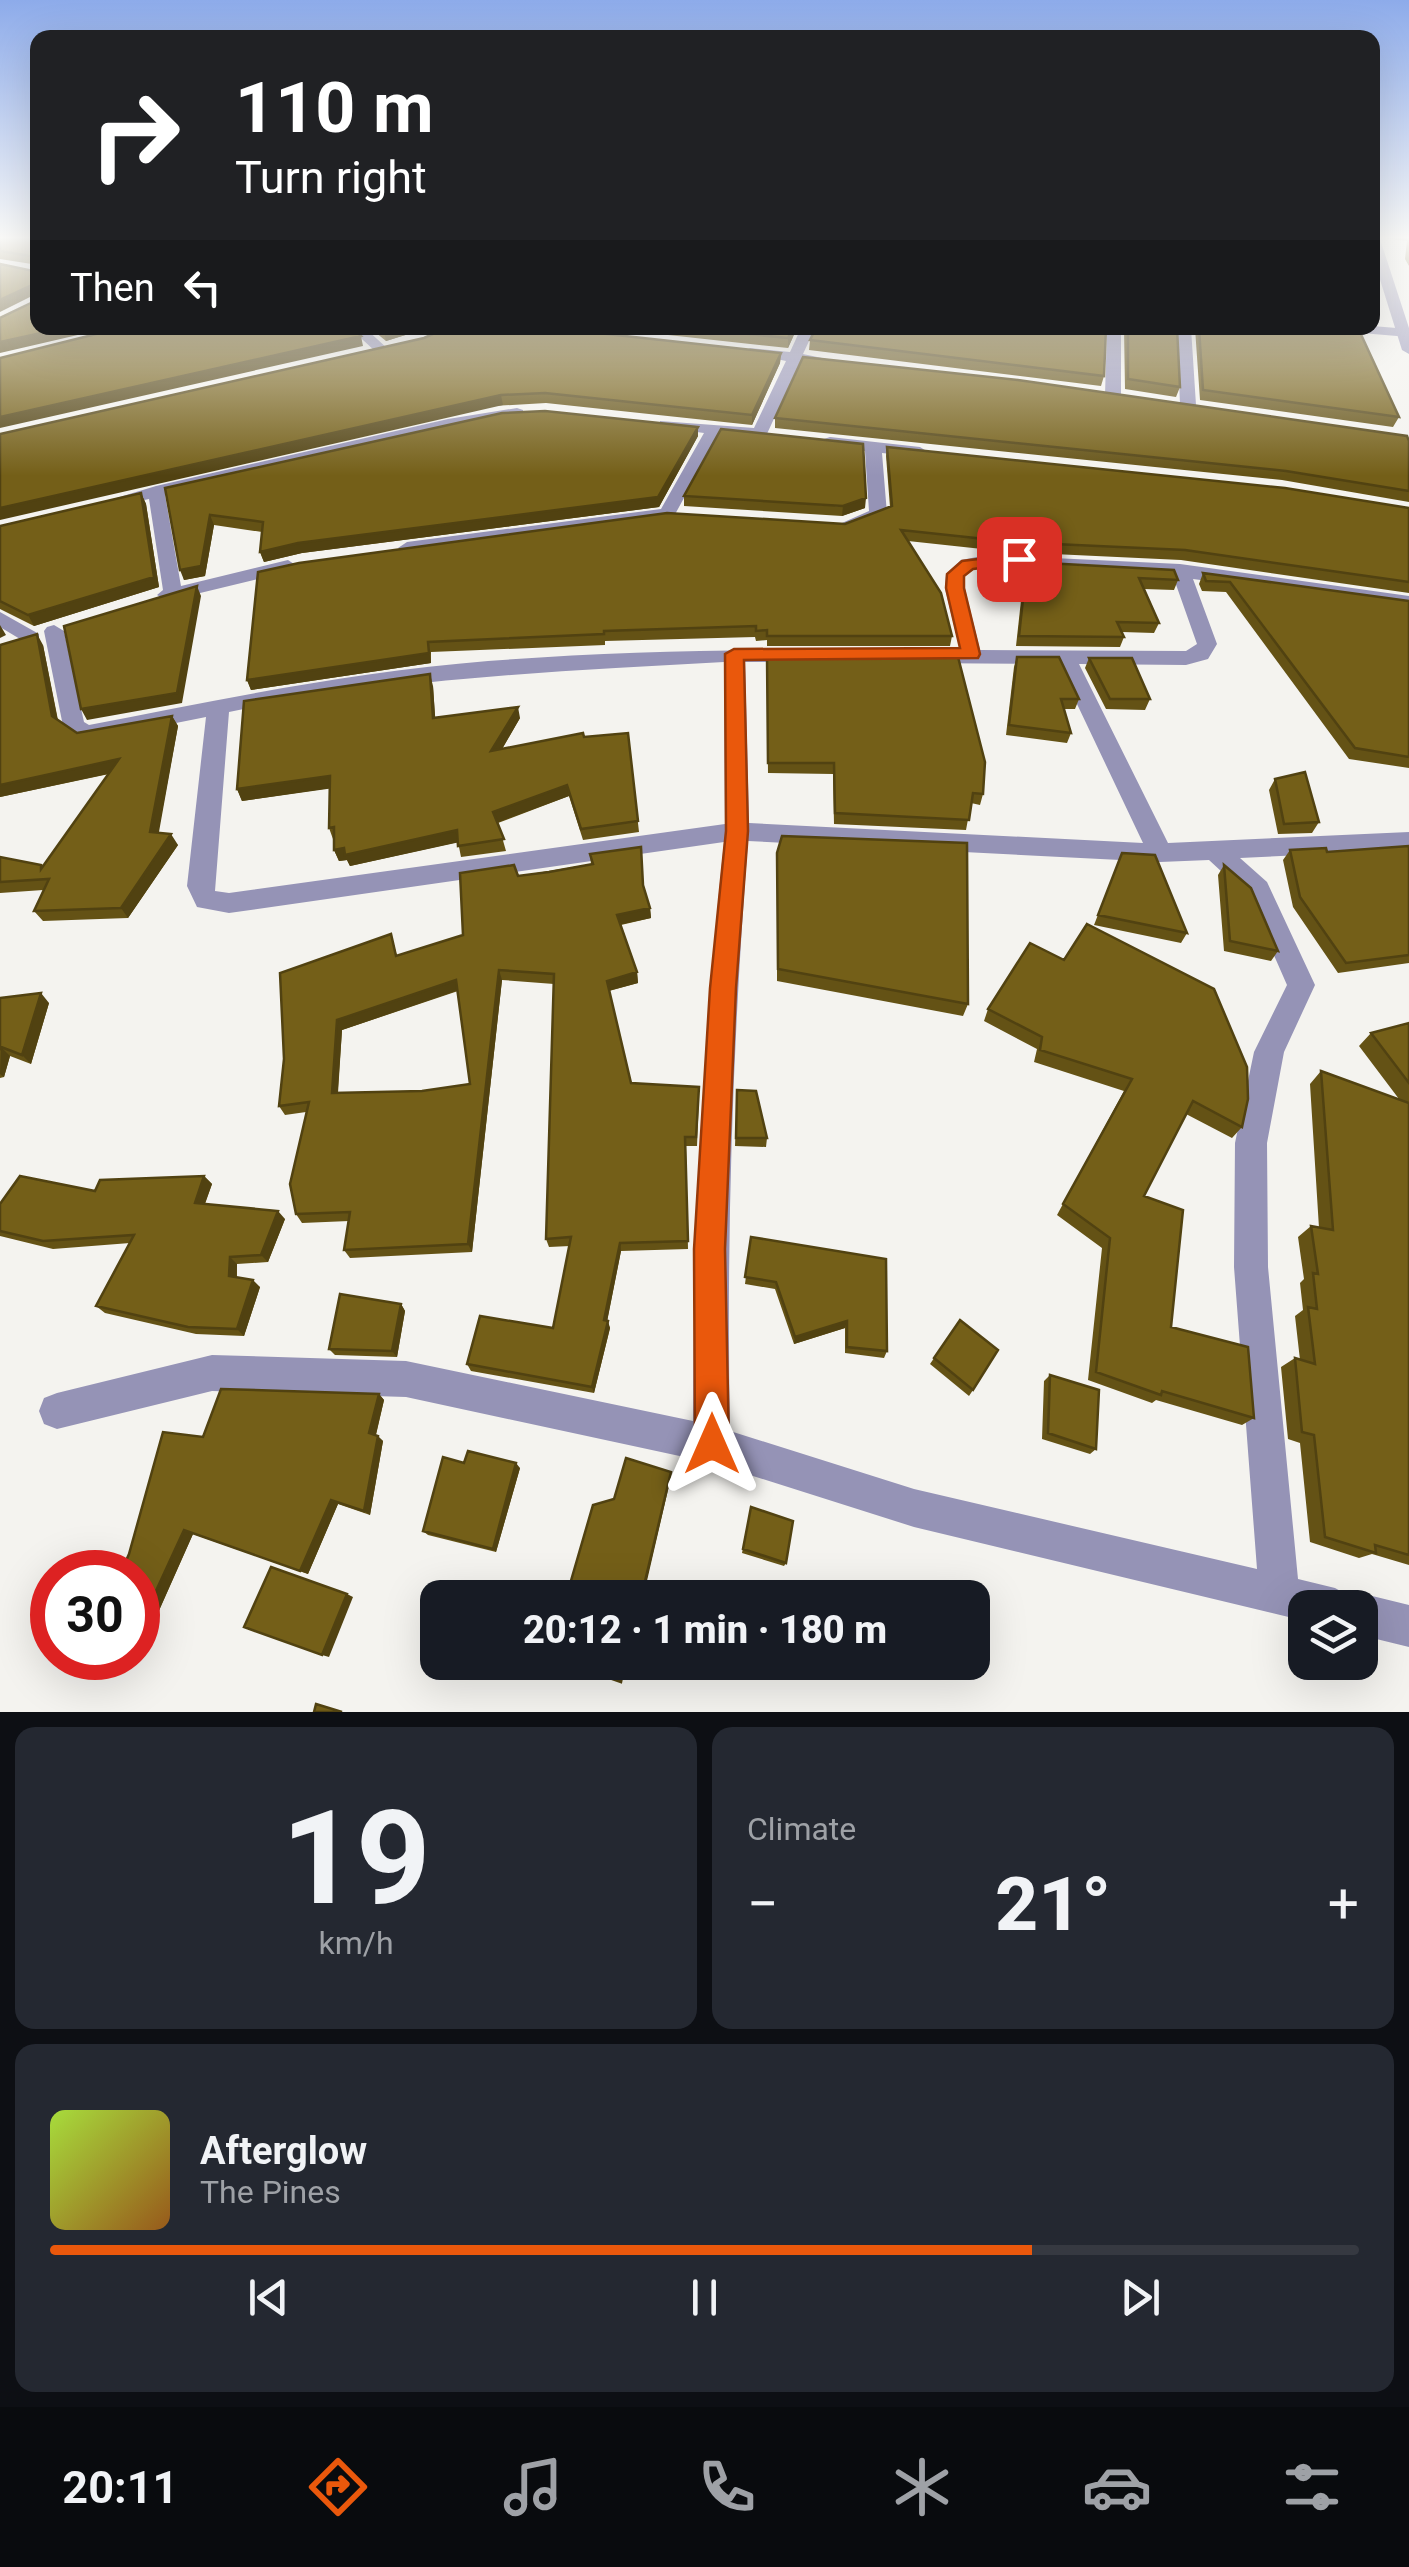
<!DOCTYPE html>
<meta charset="utf-8">
<style>
body{margin:0;font-family:Roboto,sans-serif;background:#242831;color:#f1f3f6;height:100vh;display:flex;flex-direction:column;font-size:38px;white-space:nowrap}
*{box-sizing:border-box;margin:0}
p{font-size:32px;color:#9ea1a6}
.icon{flex:none;width:55px;height:55px;fill:none;stroke:currentColor;stroke-width:2;stroke-linecap:round;stroke-linejoin:round}
.map{position:relative;height:1712px;overflow:hidden}
.side{display:flex;flex-direction:column;gap:15px;padding:15px;background:#0d0f14;flex:1}
.side>*{flex:none}
.top-card{position:absolute;left:30px;top:30px;width:1350px;height:305px;border-radius:20px;box-shadow:0 10px 40px #0002;background:#202124;color:#fff;overflow:hidden}
.buttons{position:absolute;left:1288px;top:1590px;display:grid;gap:20px}
.buttons a{display:grid;place-items:center;width:90px;height:90px;border-radius:20px;background:#171b24;box-shadow:0 10px 40px #0002;font-size:50px}
.speed{position:absolute;left:30px;top:1550px;display:flex;gap:20px;font-size:50px;font-weight:700;text-align:center}
.speed>*{display:grid;place-content:center;width:130px;height:130px;border-radius:50%;background:#171b24;box-shadow:0 10px 40px #0002;line-height:1}
.speed .limit{border:15px solid #d22;background:#fff;color:#111}
.pin{position:absolute;display:grid;place-items:center;width:85px;height:85px;color:#fff;margin:-42px;border-radius:20px;box-shadow:0 5px 15px #0006}
.me{position:absolute;width:110px;margin:-55px;rotate:0deg;stroke-linejoin:round;filter:drop-shadow(0 0 8px #0008)}
.turn{display:flex;align-items:center;gap:35px;height:210px;padding:0 40px;font-size:45px}
.turn .icon{width:130px;height:130px;stroke-width:2.5}
.turn b{display:block;font-size:70px;line-height:85px}
.then{display:flex;align-items:center;height:95px;padding:0 40px;background:#0003;gap:20px;font-size:38px}
.big{font-size:75px;font-weight:800;line-height:1.1}
.side .tile{flex:1;display:flex;flex-direction:column;justify-content:center;gap:15px;min-width:0;padding:0 35px;border-radius:20px;background:#242831}
.side .dial{align-items:center;gap:0}
.dial b{font-size:130px;line-height:1}
.song{display:flex;align-items:center;gap:30px}
.cover{width:120px;height:120px;border-radius:15px;background:linear-gradient(135deg,hsl(80 70% 55%),hsl(30 70% 35%))}
.played{height:10px;border-radius:5px;background:linear-gradient(90deg,#ea580c 75%,#363941 75%)}
.keys{display:flex;justify-content:space-around;direction:ltr}
.heat{display:flex;justify-content:space-between;align-items:center;font-size:55px;direction:ltr}
.side .tiles{flex:1;display:grid;gap:15px;grid-template-columns:1fr 1fr}
.tile:last-child{grid-column:span 2}
.trip{position:absolute;left:420px;top:1580px;width:570px;height:100px;border-radius:20px;background:#171b24;box-shadow:0 10px 40px #0002;font-weight:800;line-height:100px;text-align:center}
.dock{display:flex;height:160px;justify-content:space-around;align-items:center;background:#090b0e;color:#9ea1a6}
.dock .icon{width:70px;height:70px}
.dock .active{color:#ea580c}
.dock b{font-size:45px;color:#f1f3f6}
.map>svg:first-child{display:block}
</style>
<div class="map">
<svg width="1409" height="1712" viewBox="0 0 1409 1712">
<rect width="100%" height="100%" fill="#f4f3ef"/>
<g fill="none" stroke-linecap="round" stroke-linejoin="round">
<path fill="#9593b6" fill-rule="evenodd" d="M1372,236H1379L1409,328V354L1402,350L1372,254Z
M350,328H365L388,349L376,352Z
M801,328H815L803,354L841,362L834,366L800,362L766,436L719,434L673,518L407,554L398,548L407,542L661,509L704,433L660,427V421L754,428L786,361L743,352L750,348L790,352Z
M1107,328H1121V395L1113,400L1105,395Z
M1177,328H1191L1196,405L1188,410L1180,405Z
M517,408L523,410V416L448,429L165,495L181,586L288,560L297,566L295,570L167,601L157,595L163,590L149,499L112,507L103,502L156,486L448,419Z
M830,437L920,447L928,452L920,457L882,453L887,514L851,528L842,523L869,511L865,451L824,445V439Z
M988,555L1180,564L1409,596V608L1193,579L1217,644L1208,659L1186,665L1079,664L1168,843L1409,832V850L1240,858L1267,882L1315,985L1284,1052L1267,1143L1268,1267L1298,1579L1335,1588L1351,1597L1360,1593L1409,1605V1647L1360,1635V1608H1305V1621L914,1527L712,1463L406,1397L212,1391L57,1429L44,1424L39,1411L44,1398L57,1393L212,1355L406,1361L693,1421C693,1227 704,1035 724,842L229,913L197,907L187,886L206,717L86,741L63,726L44,631L47,627L54,625L64,631L84,722L89,725C221,699 353,672 488,661C645,649 802,649 960,650L945,589L946,574L961,560ZM988,567L1173,576L1197,644L1186,651L980,650L965,589V576L974,569ZM724,662L725,824L229,893L215,891L229,712C393,679 557,671 724,662ZM745,662L1058,664L1143,843L749,823ZM748,841L1160,862L1209,860L1248,896L1287,985L1254,1052L1235,1143L1234,1267L1257,1569L914,1489L730,1431C726,1233 733,1038 748,841Z
M0,612L39,634V642H25L0,627Z"/>
<path fill="#9593b6" fill-rule="evenodd" d="M1372,326L1409,329V337L1349,332L1342,328Z"/>
</g>
<path fill="#645215" fill-rule="evenodd" d="M0,236H38V265L0,259V261Z
M1382,236H1409V266L1405,259L1407,241L1384,238Z
M370,328H428L386,341Z
M604,328H797L788,348Z
M1124,328H1177L1180,387L1176,397L1125,389Z
M1195,328H1358L1399,417L1393,427L1200,400Z
M810,340L1104,376L1101,386L809,350Z
M781,353L780,363L752,425L546,403L0,434Z
M775,418L1409,441V502L1282,480L775,428Z
M698,427V436L659,507L302,553L264,562L260,552L262,532L214,525L205,576L184,580L165,488Z
M887,447L1409,508V593L1181,560L1010,552L908,541L952,636L950,646H767V640L756,641L755,637L605,641V645L431,652V663L251,690L247,680L845,524L890,507L886,456Z
M141,493L146,504L159,587L34,626L0,609V526Z
M684,496L865,508L842,516L684,506Z
M1027,562L1178,580L1174,590L1144,589L1159,623L1154,633L1122,632L1124,637L1120,647L1016,646L1024,573Z
M1203,573L1409,601V768L1349,759L1226,592L1202,591L1199,584Z
M0,645H43L58,720L77,733L172,716L178,726L158,833L178,845L128,918L43,921L34,911L43,890L0,893V857L41,865L43,866L109,774L0,797Z
M1017,657L1079,699L1075,709H1064L1071,733L1067,743L1006,735L1014,667Z
M1089,658L1150,699L1145,710L1106,709L1085,668Z
M767,666L983,794L980,805L971,803L966,830L834,824L833,774L768,773Z
M433,686L435,717L520,718L502,749L628,733L639,832L583,840L569,796L498,823L506,851L461,857L458,842L350,866L347,860L339,861L334,850L333,839L329,828L330,788L242,801L237,789Z
M1275,779L1319,822L1312,833L1278,834L1269,790Z
M1409,846V963L1338,973L1293,907L1283,860L1290,850L1327,852Z
M777,853L968,1004L963,1016L777,981Z
M1122,853L1187,933L1181,943L1094,925Z
M590,854L643,886L650,908L651,918L621,925L637,972L638,983L609,991L631,1083L699,1097L697,1146H686L688,1249L621,1251L607,1321L610,1328L594,1393L471,1371L467,1364L553,1328L570,1246L549,1247L546,1239L554,984L502,980L472,1252L350,1258L344,1250L349,1221L302,1223L296,1214L306,1112L285,1115L279,1106L391,934L397,956L463,935L518,876L591,864ZM458,991L470,1084L422,1091L338,1093L342,1030Z
M1224,865L1278,951L1271,961L1224,951L1218,875Z
M1030,943L1242,1127L1232,1138L1186,1114L1144,1196L1171,1327L1254,1418L1242,1425L1156,1400L1152,1403L1088,1380L1102,1248L1057,1215L1124,1091L1034,1062L1037,1049L984,1021L988,1009Z
M0,998L49,1003L31,1064L10,1056L4,1077L0,1078Z
M1409,1023V1565L1372,1554L1359,1558L1310,1542L1300,1443L1288,1439L1281,1367L1295,1358L1300,1360L1295,1316L1303,1310L1300,1283L1304,1279L1298,1237L1311,1226L1319,1228L1310,1084L1321,1071L1399,1099L1359,1046L1371,1033Z
M737,1090L767,1138L766,1147L735,1146Z
M204,1176L212,1184L205,1204L285,1219L268,1262L237,1264V1278L260,1287L244,1336L196,1334L105,1313L96,1306L130,1243L53,1249L0,1236V1204Z
M751,1237L887,1351L884,1358L845,1353V1328L794,1344L775,1289L745,1284Z
M401,1304L405,1311L397,1357L335,1355L329,1349Z
M960,1320L973,1390L969,1396L930,1364Z
M1050,1375L1096,1449L1090,1454L1042,1439L1044,1381Z
M379,1394L384,1400L376,1435L383,1441L370,1515L338,1504L308,1574L193,1534L149,1633L203,1437Z
M464,1463L520,1468L496,1552L428,1535L423,1531Z
M751,1507L786,1563L784,1566L742,1553Z"/>
<path fill="#514211" d="M32,285L36,294L0,312V300Z
M64,328H108L0,353V342Z
M396,328H428L386,341L384,331Z
M793,328H797L788,348V338Z
M361,336L363,346L0,428V417Z
M781,353L780,363L752,425V415Z
M501,395L503,405L0,520V508Z
M698,427V436L659,507L302,553L264,562L260,552Z
M141,493L146,504L159,587L34,626L28,615Z
M866,498L865,508L842,516L843,506Z
M210,515L214,525L205,576L184,580L180,570Z
M197,586L201,596L182,703L87,720L81,709Z
M0,625L6,635L0,638Z
M37,634L43,645L59,727L52,716Z
M428,642L431,663L251,690L247,680Z
M430,674L433,686L436,729L433,718Z
M518,707L520,718L494,763L491,751Z
M172,716L178,726L157,843L150,832Z
M119,759L126,770L0,797V785Z
M330,776L334,788L242,801L237,789Z
M567,785L569,796L496,823L493,812Z
M457,830L460,842L350,866L347,860L339,861L334,850Z
M171,834L178,845L128,918L121,908Z
M650,908L651,918L618,925L617,915Z
M499,970L502,980L472,1252L468,1244Z
M637,972L638,983L608,991L607,981Z
M456,980L459,990L342,1030L337,1102L332,1093L337,1020Z
M41,993L49,1003L31,1064L22,1055Z
M1,1047L10,1056L4,1077L0,1074Z
M204,1176L212,1184L202,1211L195,1203Z
M278,1211L285,1219L268,1262L261,1255Z
M620,1243L621,1251L606,1327L604,1320Z
M230,1257L237,1264L236,1284L229,1276Z
M253,1280L260,1287L244,1336L237,1329Z
M401,1304L405,1311L397,1357L392,1351Z
M608,1321L610,1328L594,1393L592,1387Z
M847,1321L845,1328L794,1344L795,1337Z
M379,1394L384,1400L375,1438L369,1433Z
M378,1436L383,1441L370,1515L364,1511Z
M516,1463L520,1468L496,1552L493,1549Z
M671,1472V1477L643,1598H641Z
M331,1500L338,1504L308,1574L300,1571Z
M184,1530L193,1534L149,1633L138,1631Z
M347,1594L353,1597L329,1657L322,1655Z"/>
<path fill="#745f18" stroke="#514211" stroke-width="2.5" fill-rule="evenodd" d="M0,236H38V264L37,257L0,251Z
M0,264L33,271L38,267V328H64L0,342V318L35,301L37,286L32,285L0,300Z
M120,328H352L361,336L0,417V358Z
M379,328H396L384,331Z
M446,328H552L781,353L752,415L545,393L501,395L0,508V434L424,338Z
M689,328H793L788,338Z
M816,328H1106L1104,376L810,340Z
M1128,328H1177L1180,387L1128,379Z
M1199,328H1358L1399,417L1203,390Z
M803,357L1018,380L1407,436L1409,441V491L1286,471L775,418Z
M545,411L698,427L658,497L298,543L260,552L263,522L210,515L201,566L180,570L165,488L502,413Z
M721,429L863,444L866,498L843,506L684,496Z
M887,447L1285,488L1409,508V582L1185,550L1013,542L901,530L941,593L952,636H767V630L756,631V626L604,631V634L428,642L429,653L247,680L258,572L299,563L667,513L845,524L892,506Z
M141,493L154,577L28,615L0,601V526Z
M1027,562L1174,570L1178,580L1139,578L1159,623L1117,622L1124,637L1019,636Z
M1203,573L1409,601V757L1355,748L1230,582L1206,581Z
M197,586L177,693L81,709L64,626Z
M37,634L52,716L77,733L172,716L150,832L171,834L121,908L34,911L49,879L0,882V857L41,865V869L119,759L0,785V645Z
M767,656L958,657L985,762L983,794L973,793L969,820L835,813L834,763H768Z
M1017,657H1059L1079,699H1061L1071,733L1009,725Z
M1089,658H1132L1150,699H1110Z
M430,674L433,718L518,707L491,751L583,733L584,737L628,733L638,821L581,829L567,785L493,812L504,839L458,846L457,830L345,855L344,848L334,850V827L329,828L330,776L237,789L244,701Z
M1305,772L1319,822L1284,824L1275,779Z
M782,836L967,843L968,1004L778,969L777,853Z
M1409,846V955L1346,963L1300,897L1290,850L1326,848L1327,852Z
M641,847L643,885L650,908L617,915L637,972L607,981L631,1083L699,1087L696,1137H685L688,1241L620,1243L604,1320L608,1321L592,1387L467,1364L480,1316L553,1328L571,1237L546,1239L554,974L499,970L468,1244L344,1250L350,1212L296,1214L290,1184L309,1102L279,1106L284,1059L280,973L391,934L396,956L463,935L460,873L514,865L518,876L549,872L593,864L590,854ZM456,980L470,1084L422,1091L332,1093L337,1020Z
M1122,853L1155,855L1187,933L1098,915Z
M1224,865L1251,888L1278,951L1230,941Z
M1087,924L1214,989L1247,1067L1248,1099L1242,1127L1193,1101L1144,1196L1183,1210L1171,1327L1248,1347L1254,1418L1162,1391L1161,1395L1096,1372L1110,1238L1063,1204L1132,1079L1040,1050L1042,1037L988,1009L1030,943L1064,960Z
M41,993L22,1055L1,1047L0,1050V998Z
M1409,1023V1083L1371,1033Z
M1321,1071L1409,1103V1555L1375,1545L1376,1553L1325,1537L1314,1435L1302,1432L1295,1358L1315,1364L1308,1307L1317,1309L1313,1273L1318,1274L1311,1226L1333,1230Z
M737,1090L756,1091L767,1138H736Z
M20,1176L95,1191L100,1180L204,1176L195,1203L278,1211L261,1255L230,1257L229,1276L253,1280L237,1329L188,1327L96,1306L134,1235L43,1241L0,1231V1204Z
M751,1237L886,1259L887,1351L847,1347V1321L795,1337L776,1282L745,1277Z
M340,1294L401,1304L392,1351L329,1349Z
M960,1320L998,1350L973,1390L934,1358Z
M1050,1375L1099,1390L1096,1449L1048,1433Z
M221,1389L379,1394L369,1433L378,1436L364,1511L331,1500L300,1571L184,1530L138,1630V1572H121L129,1554L163,1432L203,1437Z
M468,1451L516,1463L493,1549L423,1531L443,1457L464,1463Z
M626,1458L671,1472L641,1598H566L593,1505L614,1499Z
M751,1507L793,1521L786,1563L743,1549Z
M271,1567L347,1594L322,1655L244,1627Z
M573,1662H625L621,1682L572,1665Z
M316,1704L342,1712H314Z"/>
<linearGradient id="sky" x2="0" y2="1"><stop stop-color="#8dabea"/><stop offset="0.5" stop-color="#fafaf8"/><stop offset="1" stop-color="#fafaf8" stop-opacity="0"/></linearGradient>
<rect width="1409" height="476" fill="url(#sky)"/>
<path fill="#ea580c" stroke="#983908" stroke-width="2.5" d="M1019,554L1027,559L1025,563L973,569L964,576V588L980,654L978,658L744,660L748,831L736,988L725,1249L729,1444L724,1456L712,1461L700,1456L695,1444L694,1249L710,988L726,831L725,654L734,649L960,648L946,588L947,574L962,561Z"/>
</svg>
<div class="buttons">
<a><svg class="icon" aria-label="layers" viewBox="0 0 24 24"><path d="M12 4l9 5-9 5-9-5zM3 14l9 5 9-5"/></svg></a>
</div>
<div class="speed"><div class="limit">30</div></div>
<div class="pin" style="left:1019px;top:559px;background:#d93025"><svg class="icon" aria-label="arrive" viewBox="0 0 24 24"><path d="M6 21V4h12l-3 4 3 4H6"/></svg></div>
<svg class="me" style="left:712px;top:1444px" viewBox="-20 -20 40 40"><path d="M0-17L14 15 0 8-14 15z" fill="#ea580c" stroke="#fff" stroke-width="4"/></svg>
<div class="trip">20:12 · 1 min · 180 m</div>
<div class="top-card">
<div class="turn"><svg class="icon" aria-label="right" viewBox="0 0 24 24"><path d="M7 20v-9h11M14 6l5 5-5 5"/></svg><div><b>110 m</b>Turn right</div></div>
<div class="then">Then<svg class="icon" aria-label="left" viewBox="0 0 24 24"><path d="M17 20v-9H6M10 6l-5 5 5 5"/></svg></div>
</div>
</div>
<section class="side">
<div class="tiles">
<div class="tile dial"><b>19</b><p>km/h</p></div>
<div class="tile"><p>Climate</p>
<div class="heat"><a>−</a><b class="big">21°</b><a>+</a></div>
</div>
<div class="tile">
<div class="song"><i class="cover"></i><div><b>Afterglow</b><p>The Pines</p></div></div>
<div class="played"></div>
<div class="keys"><svg class="icon" aria-label="previous" viewBox="0 0 24 24"><path d="M18 5L8 12l10 7zM5 5v14"/></svg><svg class="icon" aria-label="pause" viewBox="0 0 24 24"><path d="M8 5v14M16 5v14"/></svg><svg class="icon" aria-label="next" viewBox="0 0 24 24"><path d="M6 5l10 7-10 7zM19 5v14"/></svg></div>
</div>
</div>
</section>
<nav class="dock">
<b>20:11</b>
<svg class="icon active" aria-label="directions" viewBox="0 0 24 24"><path d="M12 3l9 9-9 9-9-9zM9 14v-3h6M13 9l2 2-2 2"/></svg>
<svg class="icon" aria-label="music" viewBox="0 0 24 24"><path d="M9 18V5l10-2v13"/><circle cx="6" cy="18" r="3"/><circle cx="16" cy="16" r="3"/></svg>
<svg class="icon" aria-label="phone" viewBox="0 0 24 24"><path d="M5 4h4l2 5-3 2q2 4 5 5l2-3 5 2v4C11 20 4 13 5 4z"/></svg>
<svg class="icon" aria-label="climate" viewBox="0 0 24 24"><path d="M12 3v18M4 7l16 10M4 17L20 7"/></svg>
<svg class="icon" aria-label="car" viewBox="0 0 24 24"><path d="M5 17H2v-5l4-1 3-4h7l3 4 3 1v5h-3M9 17h6M6 11h13"/><circle cx="7" cy="17" r="2"/><circle cx="17" cy="17" r="2"/></svg>
<svg class="icon" aria-label="filters" viewBox="0 0 24 24"><path d="M4 7h16M4 17h16"/><circle cx="9" cy="7" r="2"/><circle cx="15" cy="17" r="2"/></svg>
</nav>
